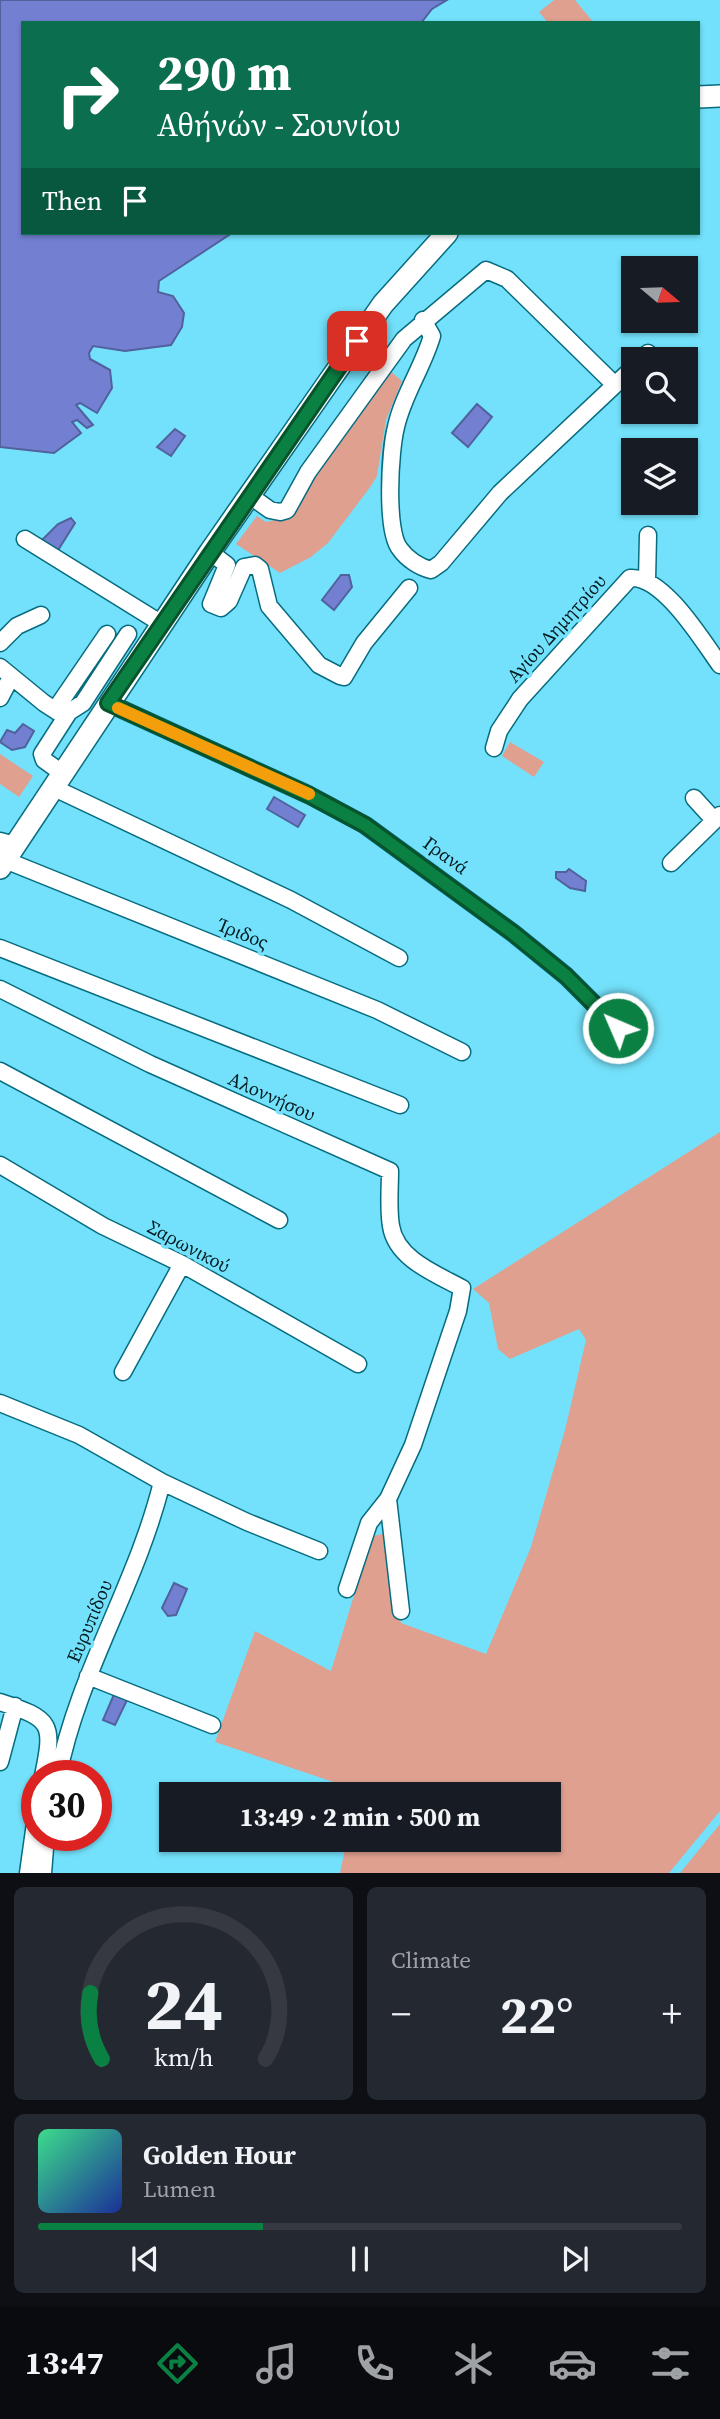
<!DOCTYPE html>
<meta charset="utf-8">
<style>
body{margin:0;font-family:"Source Serif 4",serif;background:#242831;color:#f1f3f6;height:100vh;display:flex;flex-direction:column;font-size:26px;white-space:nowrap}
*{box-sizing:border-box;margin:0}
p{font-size:23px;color:#9ea1a6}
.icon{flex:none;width:38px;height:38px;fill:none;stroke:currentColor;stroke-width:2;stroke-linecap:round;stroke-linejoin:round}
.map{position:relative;height:1873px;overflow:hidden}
.details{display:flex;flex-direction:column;gap:14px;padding:14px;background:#0d0f14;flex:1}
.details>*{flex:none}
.guide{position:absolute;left:21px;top:21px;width:679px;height:214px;border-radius:0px;box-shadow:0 2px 5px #0004;background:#0b6e4f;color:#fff;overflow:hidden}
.needle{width:46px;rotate:109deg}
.controls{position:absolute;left:621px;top:256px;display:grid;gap:14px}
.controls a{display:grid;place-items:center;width:77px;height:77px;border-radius:0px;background:#171b24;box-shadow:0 2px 5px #0004;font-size:35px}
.speed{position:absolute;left:21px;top:1760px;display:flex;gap:14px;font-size:35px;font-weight:700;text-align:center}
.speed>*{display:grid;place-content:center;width:91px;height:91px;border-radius:50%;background:#171b24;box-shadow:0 2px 5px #0004;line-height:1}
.speed .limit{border:10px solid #d22;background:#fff;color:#111}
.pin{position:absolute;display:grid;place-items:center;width:60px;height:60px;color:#fff;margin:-30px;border-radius:14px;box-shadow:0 4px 10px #0006}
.me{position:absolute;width:77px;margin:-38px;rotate:315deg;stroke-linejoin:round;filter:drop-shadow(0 0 5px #0008)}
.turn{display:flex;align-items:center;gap:24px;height:147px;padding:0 21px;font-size:32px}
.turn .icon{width:91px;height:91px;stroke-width:2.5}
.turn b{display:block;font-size:49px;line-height:60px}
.then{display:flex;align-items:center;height:66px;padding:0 21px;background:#0003;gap:14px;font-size:26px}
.big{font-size:52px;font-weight:700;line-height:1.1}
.details .widget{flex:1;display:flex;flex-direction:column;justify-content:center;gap:10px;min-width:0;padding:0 24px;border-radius:10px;background:#242831}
.details .dial{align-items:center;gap:0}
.dial svg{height:182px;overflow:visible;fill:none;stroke:#363941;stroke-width:7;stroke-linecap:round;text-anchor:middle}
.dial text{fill:#f1f3f6;stroke:none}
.song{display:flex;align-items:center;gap:21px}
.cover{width:84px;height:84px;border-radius:10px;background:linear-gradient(135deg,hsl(150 70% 55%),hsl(230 70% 35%))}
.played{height:7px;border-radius:4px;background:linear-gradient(90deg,#0b8043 35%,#363941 35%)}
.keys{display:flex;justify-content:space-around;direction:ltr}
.heat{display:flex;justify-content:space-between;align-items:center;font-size:38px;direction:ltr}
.details .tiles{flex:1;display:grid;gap:14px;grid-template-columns:1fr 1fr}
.widget:last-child{grid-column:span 2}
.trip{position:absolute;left:159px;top:1782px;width:402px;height:70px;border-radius:0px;background:#171b24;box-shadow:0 2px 5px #0004;font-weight:700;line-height:70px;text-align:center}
.tabs{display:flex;height:112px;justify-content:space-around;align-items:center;background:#090b0e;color:#9ea1a6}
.tabs .icon{width:49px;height:49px}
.tabs .selected{color:#0b8043}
.tabs b{font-size:32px;color:#f1f3f6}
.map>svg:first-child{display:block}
</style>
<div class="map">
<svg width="720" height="1873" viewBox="0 0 720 1873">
<rect width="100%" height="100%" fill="#73e1fb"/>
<path fill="#dfa090" d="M554,0H575L594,23H548L539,12Z
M389,370L402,381L386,420L377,476L371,486L328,543L311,557L280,573L236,544L257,516L266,522L288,517L307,486Z
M510,742L544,762L534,777L502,756Z
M0,754L33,776L19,797L0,784Z
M720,1132V1811L669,1873H340L347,1839H550V1794H357V1790L215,1742L255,1631L331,1671L372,1536L383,1534L401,1623L486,1654L531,1547L565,1430L586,1340L579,1329L510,1359L498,1349L489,1303L473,1289Z
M720,1824V1873H680Z"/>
<path fill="#7380d2" stroke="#51619c" stroke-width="2" d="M0,0H447L432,9L421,23H23V233H232L159,281L158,292L173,296L184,313L182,327L171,345L125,351L93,346L89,353L90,359L110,370L112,388L97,413L80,403L76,405L93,425L87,428L77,420L72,422L81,433L54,453L0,447Z
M477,404L492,417L468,447L452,433Z
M175,429L185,436L171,456L157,447Z
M71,518L75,523L57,552L40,542L58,524Z
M341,575H349L352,587L334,610L322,600Z
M23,724L34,731L25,747L12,750L0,742L7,730L15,733Z
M274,797L305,815L298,827L267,809Z
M569,869L586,881L585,891L570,888L556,878V872H566Z
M174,1583L187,1589L176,1615L168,1616L162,1608Z
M115,1692L128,1698L115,1725L103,1720Z"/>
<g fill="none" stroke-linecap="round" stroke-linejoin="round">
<defs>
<path id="minor" d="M423,320L432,336C423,367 403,395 396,427C390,450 385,531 400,549C407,559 419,567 431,570L441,563L500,493L634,367
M642,359L648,353
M249,495L270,510L280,512L287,510L308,472L404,339L486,270L507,279L615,385
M25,539L162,624
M210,552L227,565L211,604L221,608L229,601L244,567L255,565L260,569L269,606L319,665L340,676L344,677L364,643L409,588
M647,580L648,535
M0,643L17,626L41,615
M0,667L44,703L64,716
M0,698L11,677
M108,703L309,795L365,825L513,933L566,976L618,1028
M55,710L107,634
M494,748L499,731L520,699L630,578C663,575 702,640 720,665
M62,773L44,760L42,754L69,712L83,703L128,634
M52,787L291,900L399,958
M694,798L714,820
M0,841L15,845
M5,860L377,1010L462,1052
M671,863L720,815
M0,948L400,1105
M0,989L150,1064L390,1171C390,1188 388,1209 391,1226C396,1259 436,1274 462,1288L458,1311L413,1445L388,1499L401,1611
M0,1071L279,1220
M0,1165L103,1226L182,1264L358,1364
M123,1372L182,1264
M0,1403L79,1435L162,1482L247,1522L319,1551
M347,1589L369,1523L388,1499
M88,1676L212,1725
M0,1702C52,1719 54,1723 43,1776
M0,1762L15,1706
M58,1776C78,1673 137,1584 162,1482
M28,1873L37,1809
M43,1873L46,1836"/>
<path id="major" d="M698,97L720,96
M0,868L210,552L383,304L447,233"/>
</defs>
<use href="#minor" stroke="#076c7f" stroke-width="19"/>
<use href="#major" stroke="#076c7f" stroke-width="24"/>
<use href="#minor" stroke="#fff" stroke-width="16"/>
<use href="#major" stroke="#fff" stroke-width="21"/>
</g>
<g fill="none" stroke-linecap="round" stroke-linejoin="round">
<defs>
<path id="route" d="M357,341L108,703L309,795L365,825L513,933L566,976L618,1028"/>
</defs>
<use href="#route" stroke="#07532c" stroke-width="18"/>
<use href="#route" stroke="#0b8043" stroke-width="12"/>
<path stroke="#f59e0b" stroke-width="12" d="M118,708L309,794"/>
</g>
<g text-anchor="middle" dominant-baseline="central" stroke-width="7" stroke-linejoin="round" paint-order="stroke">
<g font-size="19" fill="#031a1f" stroke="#73e1fb">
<text transform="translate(556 628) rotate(-48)">Αγίου Δημητρίου</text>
<text transform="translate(446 855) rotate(36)">Γρανά</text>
<text transform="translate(243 933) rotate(22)">Ίριδος</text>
<text transform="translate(272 1096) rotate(24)">Αλοννήσου</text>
<text transform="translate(189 1246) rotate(28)">Σαρωνικού</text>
<text transform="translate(89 1621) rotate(-67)">Ευρυπίδου</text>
</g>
</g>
</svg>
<div class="controls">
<a><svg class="needle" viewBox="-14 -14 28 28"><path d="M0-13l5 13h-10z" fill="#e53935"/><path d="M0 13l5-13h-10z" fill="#9ea1a6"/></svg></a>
<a><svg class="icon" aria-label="search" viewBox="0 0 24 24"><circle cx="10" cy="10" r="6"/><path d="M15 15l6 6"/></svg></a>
<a><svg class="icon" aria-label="layers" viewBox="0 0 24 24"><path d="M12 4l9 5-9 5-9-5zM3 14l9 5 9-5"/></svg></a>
</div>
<div class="speed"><div class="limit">30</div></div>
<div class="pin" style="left:357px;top:341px;background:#d93025"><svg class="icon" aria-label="arrive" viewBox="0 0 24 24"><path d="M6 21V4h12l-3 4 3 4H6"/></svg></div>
<svg class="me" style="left:618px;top:1028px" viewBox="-20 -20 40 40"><circle r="17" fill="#0b8043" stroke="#fff" stroke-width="3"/><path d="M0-11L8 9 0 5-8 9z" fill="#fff"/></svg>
<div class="trip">13:49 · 2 min · 500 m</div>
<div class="guide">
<div class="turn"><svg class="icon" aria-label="right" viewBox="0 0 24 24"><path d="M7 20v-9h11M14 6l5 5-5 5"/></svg><div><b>290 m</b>Αθήνών - Σουνίου</div></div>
<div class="then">Then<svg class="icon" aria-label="arrive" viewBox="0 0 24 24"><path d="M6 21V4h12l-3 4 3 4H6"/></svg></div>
</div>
</div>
<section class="details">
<div class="tiles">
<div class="widget dial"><svg viewBox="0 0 100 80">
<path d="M14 69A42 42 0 1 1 86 69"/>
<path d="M14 69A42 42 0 0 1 9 40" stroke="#0b8043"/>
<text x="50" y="56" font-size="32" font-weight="700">24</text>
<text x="50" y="72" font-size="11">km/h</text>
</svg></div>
<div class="widget"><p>Climate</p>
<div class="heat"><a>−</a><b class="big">22°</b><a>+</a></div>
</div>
<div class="widget">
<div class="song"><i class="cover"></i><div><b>Golden Hour</b><p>Lumen</p></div></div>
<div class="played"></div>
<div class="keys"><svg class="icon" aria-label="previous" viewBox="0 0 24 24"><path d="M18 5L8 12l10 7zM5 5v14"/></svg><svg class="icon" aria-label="pause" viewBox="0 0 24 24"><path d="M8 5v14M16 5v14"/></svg><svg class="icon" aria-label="next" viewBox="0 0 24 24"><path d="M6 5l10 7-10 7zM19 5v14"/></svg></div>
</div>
</div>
</section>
<nav class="tabs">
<b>13:47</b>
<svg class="icon selected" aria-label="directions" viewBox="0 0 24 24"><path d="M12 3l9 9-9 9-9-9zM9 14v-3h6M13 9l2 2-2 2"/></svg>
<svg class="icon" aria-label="music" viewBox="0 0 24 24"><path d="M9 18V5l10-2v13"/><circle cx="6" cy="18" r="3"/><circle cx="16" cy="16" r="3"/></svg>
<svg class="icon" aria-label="phone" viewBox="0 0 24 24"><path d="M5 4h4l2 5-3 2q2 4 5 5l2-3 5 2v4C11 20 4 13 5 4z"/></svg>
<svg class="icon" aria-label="climate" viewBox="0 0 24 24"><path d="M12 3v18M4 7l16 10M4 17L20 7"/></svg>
<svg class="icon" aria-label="car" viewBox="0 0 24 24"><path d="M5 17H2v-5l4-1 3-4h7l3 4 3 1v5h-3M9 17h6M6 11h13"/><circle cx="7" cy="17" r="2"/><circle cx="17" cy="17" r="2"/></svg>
<svg class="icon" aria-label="filters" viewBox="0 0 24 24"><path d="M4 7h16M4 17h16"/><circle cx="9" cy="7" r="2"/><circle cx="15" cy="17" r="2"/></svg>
</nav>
